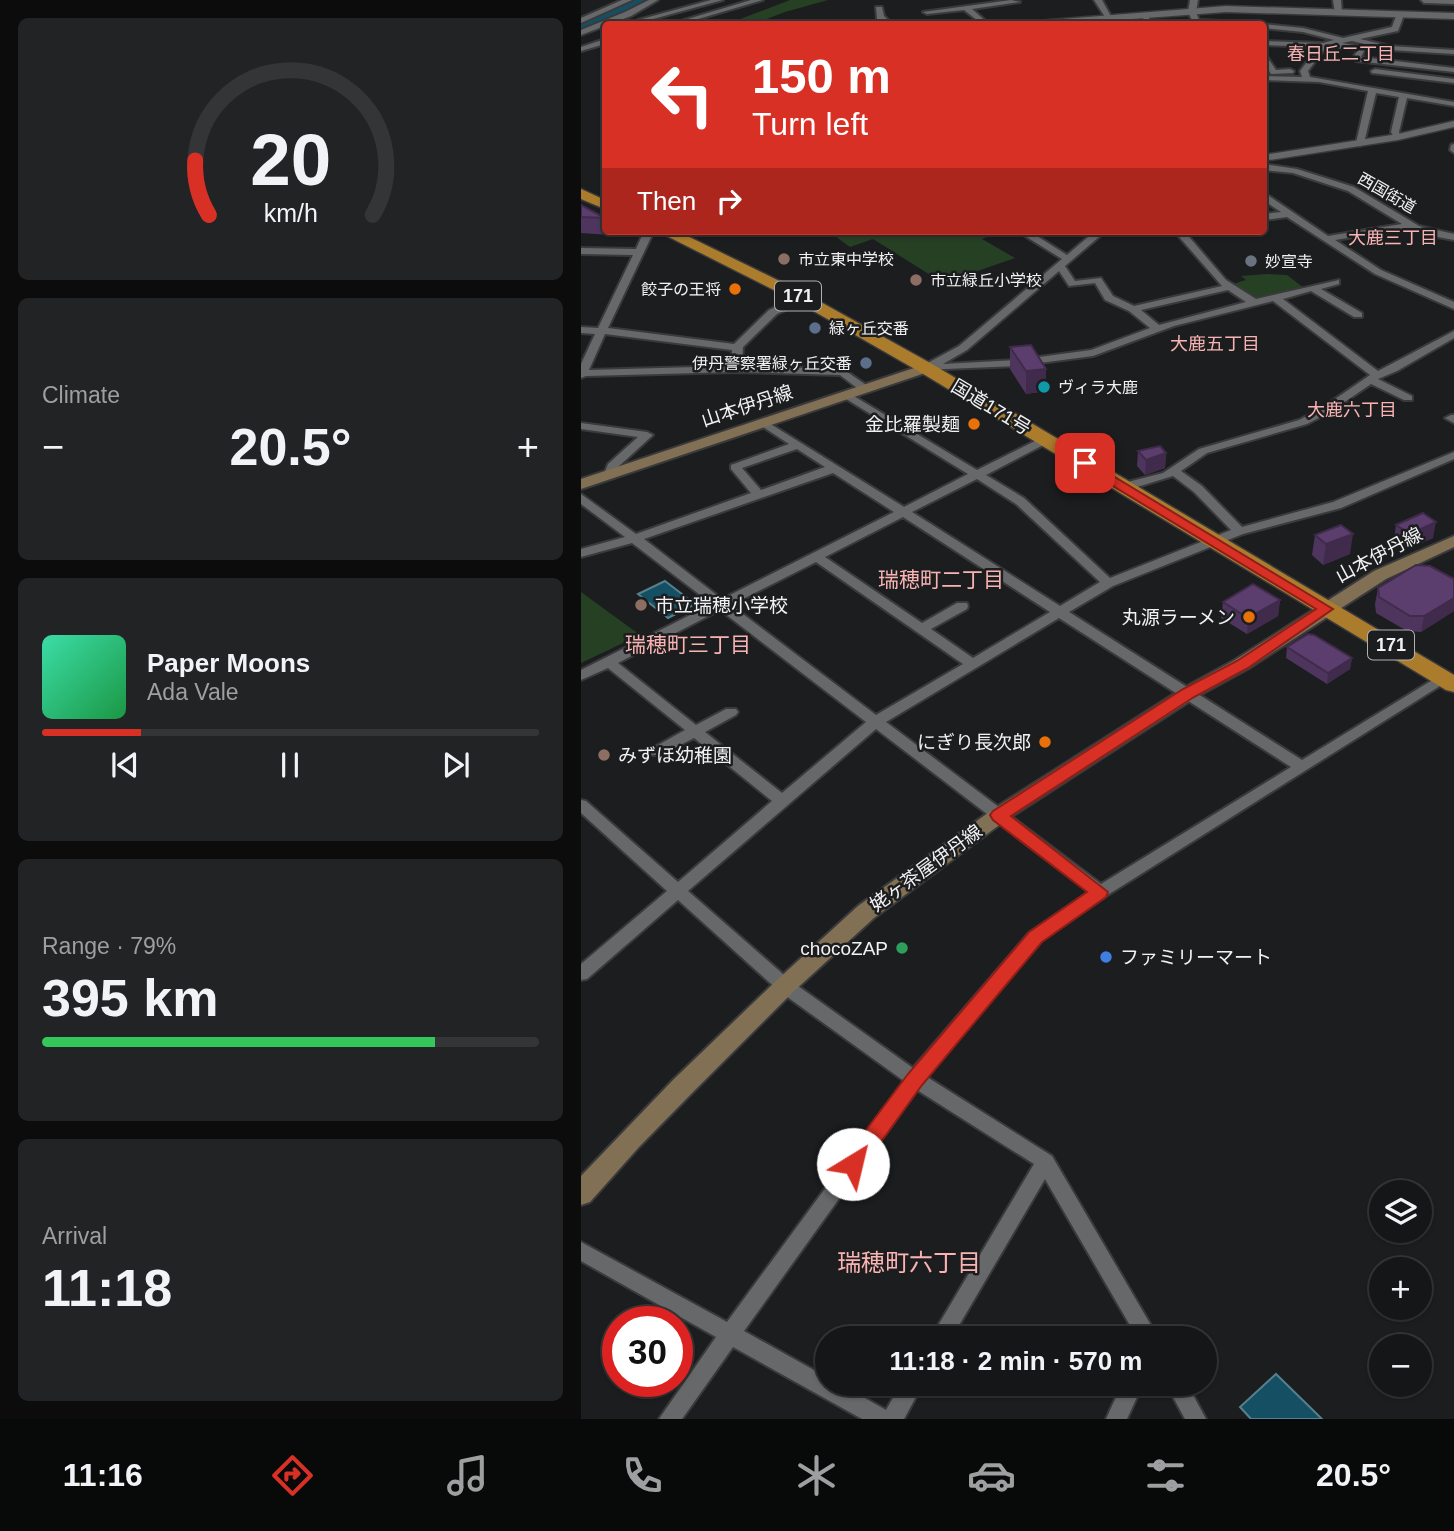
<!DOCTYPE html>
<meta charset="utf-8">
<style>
body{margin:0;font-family:Helvetica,"Noto Sans JP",sans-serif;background:#222324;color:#f1f3f6;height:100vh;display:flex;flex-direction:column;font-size:26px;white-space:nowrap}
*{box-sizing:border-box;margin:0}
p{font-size:23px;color:#9d9fa1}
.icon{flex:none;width:38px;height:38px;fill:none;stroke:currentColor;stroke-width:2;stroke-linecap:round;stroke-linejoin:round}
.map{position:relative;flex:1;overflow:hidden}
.panel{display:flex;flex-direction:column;gap:18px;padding:18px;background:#0c0c0d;width:581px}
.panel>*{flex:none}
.guide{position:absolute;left:21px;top:21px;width:665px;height:214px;border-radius:7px;box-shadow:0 2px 5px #0004,0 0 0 2px #343536;background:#d93025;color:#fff;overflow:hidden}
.fabs{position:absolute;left:788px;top:1180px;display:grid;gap:14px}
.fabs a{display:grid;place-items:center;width:63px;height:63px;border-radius:50%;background:#151617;box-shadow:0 2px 5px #0004,0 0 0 2px #343536;font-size:35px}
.speed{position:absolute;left:21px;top:1306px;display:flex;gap:14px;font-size:35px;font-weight:700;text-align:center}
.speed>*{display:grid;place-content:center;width:91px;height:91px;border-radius:50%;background:#151617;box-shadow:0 2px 5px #0004,0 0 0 2px #343536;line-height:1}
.speed .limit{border:10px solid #d22;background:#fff;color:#111}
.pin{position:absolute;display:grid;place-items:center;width:60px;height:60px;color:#fff;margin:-30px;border-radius:14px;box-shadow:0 4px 10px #0006}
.me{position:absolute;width:77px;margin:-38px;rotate:36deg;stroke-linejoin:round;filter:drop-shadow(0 0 5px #0008)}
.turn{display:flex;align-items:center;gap:24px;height:147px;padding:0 35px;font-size:32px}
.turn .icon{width:91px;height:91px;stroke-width:2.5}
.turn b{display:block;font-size:49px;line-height:60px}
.then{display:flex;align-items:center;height:66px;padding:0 35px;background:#0003;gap:14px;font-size:26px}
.big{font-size:52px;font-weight:700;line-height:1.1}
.panel .card{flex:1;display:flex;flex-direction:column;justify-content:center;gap:10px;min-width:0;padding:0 24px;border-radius:10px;background:#222324}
.panel .dial{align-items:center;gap:0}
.dial svg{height:182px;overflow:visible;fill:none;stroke:#343536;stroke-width:7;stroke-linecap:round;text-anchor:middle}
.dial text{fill:#f1f3f6;stroke:none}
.song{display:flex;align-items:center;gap:21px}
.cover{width:84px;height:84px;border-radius:10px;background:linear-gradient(135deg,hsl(160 70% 55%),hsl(140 70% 35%))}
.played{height:7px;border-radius:4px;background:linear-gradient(90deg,#d93025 20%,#343536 20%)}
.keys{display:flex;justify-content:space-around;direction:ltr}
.heat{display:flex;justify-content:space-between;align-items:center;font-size:38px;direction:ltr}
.charge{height:10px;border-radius:5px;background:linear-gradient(90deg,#34c759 79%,#343536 0)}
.trip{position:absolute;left:234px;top:1326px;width:402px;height:70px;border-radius:35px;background:#151617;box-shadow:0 2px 5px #0004,0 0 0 2px #343536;font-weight:700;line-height:70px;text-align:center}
.dock{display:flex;height:112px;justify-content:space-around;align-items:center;background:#080909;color:#9d9fa1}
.dock .icon{width:49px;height:49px}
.dock .active{color:#d93025}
.dock b{font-size:32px;color:#f1f3f6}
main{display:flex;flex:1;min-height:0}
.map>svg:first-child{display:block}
</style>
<main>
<section class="panel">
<div class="card dial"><svg viewBox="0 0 100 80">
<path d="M14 69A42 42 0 1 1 86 69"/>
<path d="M14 69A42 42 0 0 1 8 45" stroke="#d93025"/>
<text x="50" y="56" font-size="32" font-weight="700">20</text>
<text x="50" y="72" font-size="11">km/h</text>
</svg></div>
<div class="card"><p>Climate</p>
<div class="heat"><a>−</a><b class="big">20.5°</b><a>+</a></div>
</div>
<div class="card">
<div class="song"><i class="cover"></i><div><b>Paper Moons</b><p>Ada Vale</p></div></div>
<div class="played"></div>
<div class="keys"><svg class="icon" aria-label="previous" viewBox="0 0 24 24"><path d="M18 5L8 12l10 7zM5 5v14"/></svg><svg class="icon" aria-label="pause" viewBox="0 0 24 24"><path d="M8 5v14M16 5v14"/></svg><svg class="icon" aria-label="next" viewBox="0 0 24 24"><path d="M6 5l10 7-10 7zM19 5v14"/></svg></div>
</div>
<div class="card"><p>Range · 79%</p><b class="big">395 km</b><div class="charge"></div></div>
<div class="card"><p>Arrival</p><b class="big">11:18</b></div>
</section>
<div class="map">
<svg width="873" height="1419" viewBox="0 0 873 1419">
<rect width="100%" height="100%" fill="#1c1d1f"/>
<path fill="#264024" d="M209,0H247L204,12L172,24H146Z
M247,231H421L401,239L434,258L362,283L292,239L269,247Z
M686,274L706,275L723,288L679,301L652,284L665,280L660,276Z
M0,592L59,635L0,663Z"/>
<path fill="#154f63" stroke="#57808e" stroke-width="2" d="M84,581L114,604L87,618L57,594Z
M695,1374L741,1419H670L659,1407Z"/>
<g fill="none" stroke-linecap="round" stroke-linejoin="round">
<path fill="#154f63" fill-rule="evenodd" d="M51,0H70L0,32V23Z"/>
<defs>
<path id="minor" d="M41,0H51L0,23V18Z
M68,0H77L50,16L0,35V30L44,12Z
M130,0H142L61,22L57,20Z
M170,0H182L100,24H90Z
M430,0L439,2L391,9L408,24H401L383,10L346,14L342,12Z
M513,0H521L532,20H526Z
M609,0H617L615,12L618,20L663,22L667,24H613L607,12Z
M752,0H760L761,15L754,13Z
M840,0H873V4L843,3Z
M295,7H301L303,16L311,24H304L296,19Z
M816,13L823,15L817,31L779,39L809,46L873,50V54L809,50L771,41L761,43L785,47L780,57L873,68V72L775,61L771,59L777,50L745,47L727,71L729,77L873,102V106L826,98L818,132L820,139H814L810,132L818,97L795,93L783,143L779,146L775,143L787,91L738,82L682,80V76L721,77L719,71L737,47L682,45V41L742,43L753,40L722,32L682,28V24H679H682L722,28L762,38L811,27Z
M560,14H566L571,24H565Z
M21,40H24V44L0,51V47Z
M682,51L695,70L709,69L713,71L712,73L690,74L682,61Z
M794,69L873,79V83L791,73L790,71Z
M873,144V153L869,150L870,145Z
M682,164L716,169L773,187L838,226L873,234V240L846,235L828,228L754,240L800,270L873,302V309L794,274L706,217L682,220V214L700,212L682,200V192L747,236L821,224L767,191L712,173L682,170Z
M63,231H73L27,328L153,344L188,310L221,295L225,296V300L196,314L162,347L161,366L262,369L288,387V391H280L259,375L155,372L5,376L0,378V364L14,334L0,333V327L17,328L52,255L0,254V248L55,249ZM24,334L151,350L150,366L8,370Z
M436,231H448L486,255L514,231H525L484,266L494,281L520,278L532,296L553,306L641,286L593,231H603L645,280L675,299L758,280V284L740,289L781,313V317H773L730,291L702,299L797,371L873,331V338L816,371L797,379L831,396V400H823L790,384L749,412L726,424L626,453L600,471L621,486L661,527L752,502L873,452V459L760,508L662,534L532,586L488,612L721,760L858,676H868L870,679L525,896L460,941L346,1077L471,1156L578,1339H557L464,1179L370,1339H349L453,1164L336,1090L163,1331L247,1378V1384H259L305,1410L320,1384H342L323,1419H281L152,1347L101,1419H78L135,1337L0,1261V1242L146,1322L323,1081L198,991L97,900L6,979L0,980V964L86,891L0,813V800L5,801L97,882L191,801L113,738L80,755H70L68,752L70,749L104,730L27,668L0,680V670L131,604L51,543L0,557V549L44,537L0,504V494L55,534L170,493L150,469V465L208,444L179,425V421L183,420L323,507L387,474L262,397L261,395L266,392L396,470L460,438H468V442L405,475L443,498L529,578L650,530L613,492L592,476L543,491L537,487L539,484L582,473L618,449L718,420L741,408L789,375L692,301L593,326L512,356L436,366L341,370V366L378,346L481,259ZM478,271L488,286L514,283L524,300L548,311L569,328L510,350L436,360L362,364L386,350ZM647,290L665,302L578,325L560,310ZM216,449L244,467L180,490L161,468ZM252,473L313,512L141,599L63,539ZM396,479L435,504L519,582L479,606L331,512ZM322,517L469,612L392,658L350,629L386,609L387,606L386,603H376L341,623L244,557ZM235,562L382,664L295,715L150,605ZM139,610L285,722L201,793L124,732L155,715L157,712L155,709H145L115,725L37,663ZM478,618L710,767L520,884L305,722ZM295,729L508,892L448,933L332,1068L210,981L107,891Z
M870,415H873V423L864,418Z
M0,423L66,432L72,435L37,467L33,476L29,478L23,474L27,464L57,437L0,429Z
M541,1384H562L546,1419H525Z
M585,1384H606L625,1419H604Z"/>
<path id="tertiary" d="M645,6L873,13V19L645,12L484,24H451L456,21Z
M873,121V127L817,140L682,161V155L817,134Z"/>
<path id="secondary" d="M345,364L350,365L352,368L350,371L0,489V479Z
M873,536V547L805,579L668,668L615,697L425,820L293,918L212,992L110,1094L58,1147L9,1202L0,1205V1176L92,1080L196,980L277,906L411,810L601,689L654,660L793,571Z"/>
<path id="trunk" d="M0,189L24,200V209L0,199Z
M76,231H96L227,295L351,364L873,675V692L865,690L339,372L215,301Z"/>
</defs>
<use href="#minor" stroke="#3a3a3c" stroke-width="4"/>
<use href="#tertiary" stroke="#3a3a3c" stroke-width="3"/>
<use href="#secondary" stroke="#3a3a3c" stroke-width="4"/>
<use href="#trunk" stroke="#3a3a3c" stroke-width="3"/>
<use href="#minor" fill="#67686a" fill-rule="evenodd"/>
<use href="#tertiary" fill="#67686a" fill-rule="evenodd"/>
<use href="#secondary" fill="#817053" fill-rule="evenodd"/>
<use href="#trunk" fill="#ac7c2d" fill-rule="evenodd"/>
</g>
<path fill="#4e355e" d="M0,205L24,218V231H28V235L0,233Z
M429,347L465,391L445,394L429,369Z
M557,451L585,453L584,468L564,475L556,466Z
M815,525L852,538L826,549L813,540Z
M734,535L769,554L742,565L731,555Z
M873,579V611L840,632L826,631L795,613L794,604L797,588Z
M699,600L697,616L666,634L640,618L642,602Z
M706,647L771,658L769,669L746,684L705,658Z"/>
<path fill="#402b4c" d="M465,369V391L445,394V371Z
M585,453L584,468L564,475L565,460Z
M855,522L852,538L826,549L829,534Z
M772,534L769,554L742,565L745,544Z
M873,598V611L840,632L843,616Z
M699,600L697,616L666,634L667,618Z
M771,658L769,669L746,684L747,673Z"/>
<path fill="#5b3e6d" stroke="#402b4c" stroke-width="2" d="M0,205L24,218L0,217Z
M450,345L465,369L445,371L429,347Z
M579,446L585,453L565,460L557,451Z
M842,513L855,522L829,534L815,525Z
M760,525L772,534L745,544L734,535Z
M835,565L849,566L873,579V598L843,616H829L798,597L797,588Z
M672,584L699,600L667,618L642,602Z
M727,634L733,635L771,658L747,673L706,647Z"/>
<path fill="#d93025" stroke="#8d1f18" stroke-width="2" d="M504,459L752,609L667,668L613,697L430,816L527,892L525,897L461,942L341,1085L279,1171L272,1173L264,1171L261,1164L264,1158L327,1074L448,932L506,892L412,820L409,815L412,811L602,689L656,661L735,609L499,466L497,463Z"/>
<g fill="#8d6e63" stroke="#1c1d1f" stroke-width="2.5">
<circle cx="203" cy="259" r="7"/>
<circle cx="335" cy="280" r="7"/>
<circle cx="60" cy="605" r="7"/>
<circle cx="23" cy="755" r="7"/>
</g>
<circle fill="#6b7280" stroke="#1c1d1f" stroke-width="2.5" cx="670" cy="261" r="7"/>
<g fill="#e8710a" stroke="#1c1d1f" stroke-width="2.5">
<circle cx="154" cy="289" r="7"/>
<circle cx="393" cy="424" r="7"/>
<circle cx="668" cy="617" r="7"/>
<circle cx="464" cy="742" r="7"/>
</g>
<g fill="#5c6f8a" stroke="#1c1d1f" stroke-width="2.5">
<circle cx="234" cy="328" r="7"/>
<circle cx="285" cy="363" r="7"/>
</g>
<circle fill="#0f9aa8" stroke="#1c1d1f" stroke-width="2.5" cx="463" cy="387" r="7"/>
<circle fill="#2e9e5b" stroke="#1c1d1f" stroke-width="2.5" cx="321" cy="948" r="7"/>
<circle fill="#3f7fe0" stroke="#1c1d1f" stroke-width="2.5" cx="525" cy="957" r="7"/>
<g text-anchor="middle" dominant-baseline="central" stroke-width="5" stroke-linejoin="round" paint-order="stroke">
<g font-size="16" fill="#f1f1f3" stroke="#1c1d1f">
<text transform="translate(806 193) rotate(30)">西国街道</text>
</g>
<g font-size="16" fill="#f1f1f3" stroke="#1c1d1f" text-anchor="start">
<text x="217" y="259">市立東中学校</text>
<text x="684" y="261">妙宣寺</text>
<text x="349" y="280">市立緑丘小学校</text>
<text x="140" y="289" text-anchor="end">餃子の王将</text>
<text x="248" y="328">緑ヶ丘交番</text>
<text x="271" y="363" text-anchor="end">伊丹警察署緑ヶ丘交番</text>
<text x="477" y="387">ヴィラ大鹿</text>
</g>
<g font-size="18" fill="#f8b3b2" stroke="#1c1d1f">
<text x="760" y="54">春日丘二丁目</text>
<text x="812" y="238">大鹿三丁目</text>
<text x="634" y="344">大鹿五丁目</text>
<text x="771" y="410">大鹿六丁目</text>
</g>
<g fill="#1c1d1f" stroke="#b1b1b3" stroke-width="2">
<rect x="194" y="281.5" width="46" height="29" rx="5"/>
<rect x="787" y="630.5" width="46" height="29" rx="5"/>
</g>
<g font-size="18" font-weight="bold" fill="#f1f1f3">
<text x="217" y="296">171</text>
<text x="810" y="645">171</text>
</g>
<g font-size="19" fill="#f1f1f3" stroke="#1c1d1f">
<text transform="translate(166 406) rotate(-18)">山本伊丹線</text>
<text transform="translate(410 407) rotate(31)">国道171号</text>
<text transform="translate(798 555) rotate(-28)">山本伊丹線</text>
<text transform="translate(345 868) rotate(-36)">姥ヶ茶屋伊丹線</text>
</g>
<g font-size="19" fill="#f1f1f3" stroke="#1c1d1f" text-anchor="end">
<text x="379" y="424">金比羅製麺</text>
<text x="74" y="605" text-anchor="start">市立瑞穂小学校</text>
<text x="654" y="617">丸源ラーメン</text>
<text x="450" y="742">にぎり長次郎</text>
<text x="37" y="755" text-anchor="start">みずほ幼稚園</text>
<text x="307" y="948">chocoZAP</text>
<text x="539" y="957" text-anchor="start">ファミリーマート</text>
</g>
<g font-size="21" fill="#f8b3b2" stroke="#1c1d1f">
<text x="360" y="579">瑞穂町二丁目</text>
<text x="107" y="644">瑞穂町三丁目</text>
</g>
<g font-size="24" fill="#f8b3b2" stroke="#1c1d1f">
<text x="328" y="1262">瑞穂町六丁目</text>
</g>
</g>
</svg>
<div class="fabs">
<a><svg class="icon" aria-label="layers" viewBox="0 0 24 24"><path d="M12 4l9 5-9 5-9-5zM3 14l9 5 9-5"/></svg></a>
<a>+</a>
<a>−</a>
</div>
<div class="speed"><div class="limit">30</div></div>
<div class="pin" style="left:504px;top:463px;background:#d93025"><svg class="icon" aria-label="arrive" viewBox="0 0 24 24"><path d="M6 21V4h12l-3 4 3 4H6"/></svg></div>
<svg class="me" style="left:272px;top:1164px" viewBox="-20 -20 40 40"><circle r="19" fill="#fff"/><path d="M0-13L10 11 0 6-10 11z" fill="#d93025"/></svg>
<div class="trip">11:18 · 2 min · 570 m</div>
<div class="guide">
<div class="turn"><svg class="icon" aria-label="left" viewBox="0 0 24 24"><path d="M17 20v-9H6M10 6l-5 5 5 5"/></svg><div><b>150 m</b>Turn left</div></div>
<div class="then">Then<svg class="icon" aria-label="right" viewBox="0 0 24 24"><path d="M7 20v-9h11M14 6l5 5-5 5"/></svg></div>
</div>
</div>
</main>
<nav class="dock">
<b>11:16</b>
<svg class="icon active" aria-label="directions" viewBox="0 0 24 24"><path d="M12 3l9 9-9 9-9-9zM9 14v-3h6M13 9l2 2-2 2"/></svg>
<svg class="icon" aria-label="music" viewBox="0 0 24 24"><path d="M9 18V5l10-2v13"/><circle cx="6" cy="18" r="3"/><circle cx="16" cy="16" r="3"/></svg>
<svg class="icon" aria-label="phone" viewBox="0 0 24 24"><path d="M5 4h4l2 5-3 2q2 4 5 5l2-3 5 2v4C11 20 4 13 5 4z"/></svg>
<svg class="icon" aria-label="climate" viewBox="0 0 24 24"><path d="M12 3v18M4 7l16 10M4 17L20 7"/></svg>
<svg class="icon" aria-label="car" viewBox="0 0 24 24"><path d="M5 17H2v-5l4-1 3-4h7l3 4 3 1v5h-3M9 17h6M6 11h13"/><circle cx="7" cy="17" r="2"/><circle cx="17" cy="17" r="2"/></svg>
<svg class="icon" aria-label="filters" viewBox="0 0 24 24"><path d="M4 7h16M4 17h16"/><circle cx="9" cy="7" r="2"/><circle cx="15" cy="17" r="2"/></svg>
<b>20.5°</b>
</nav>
